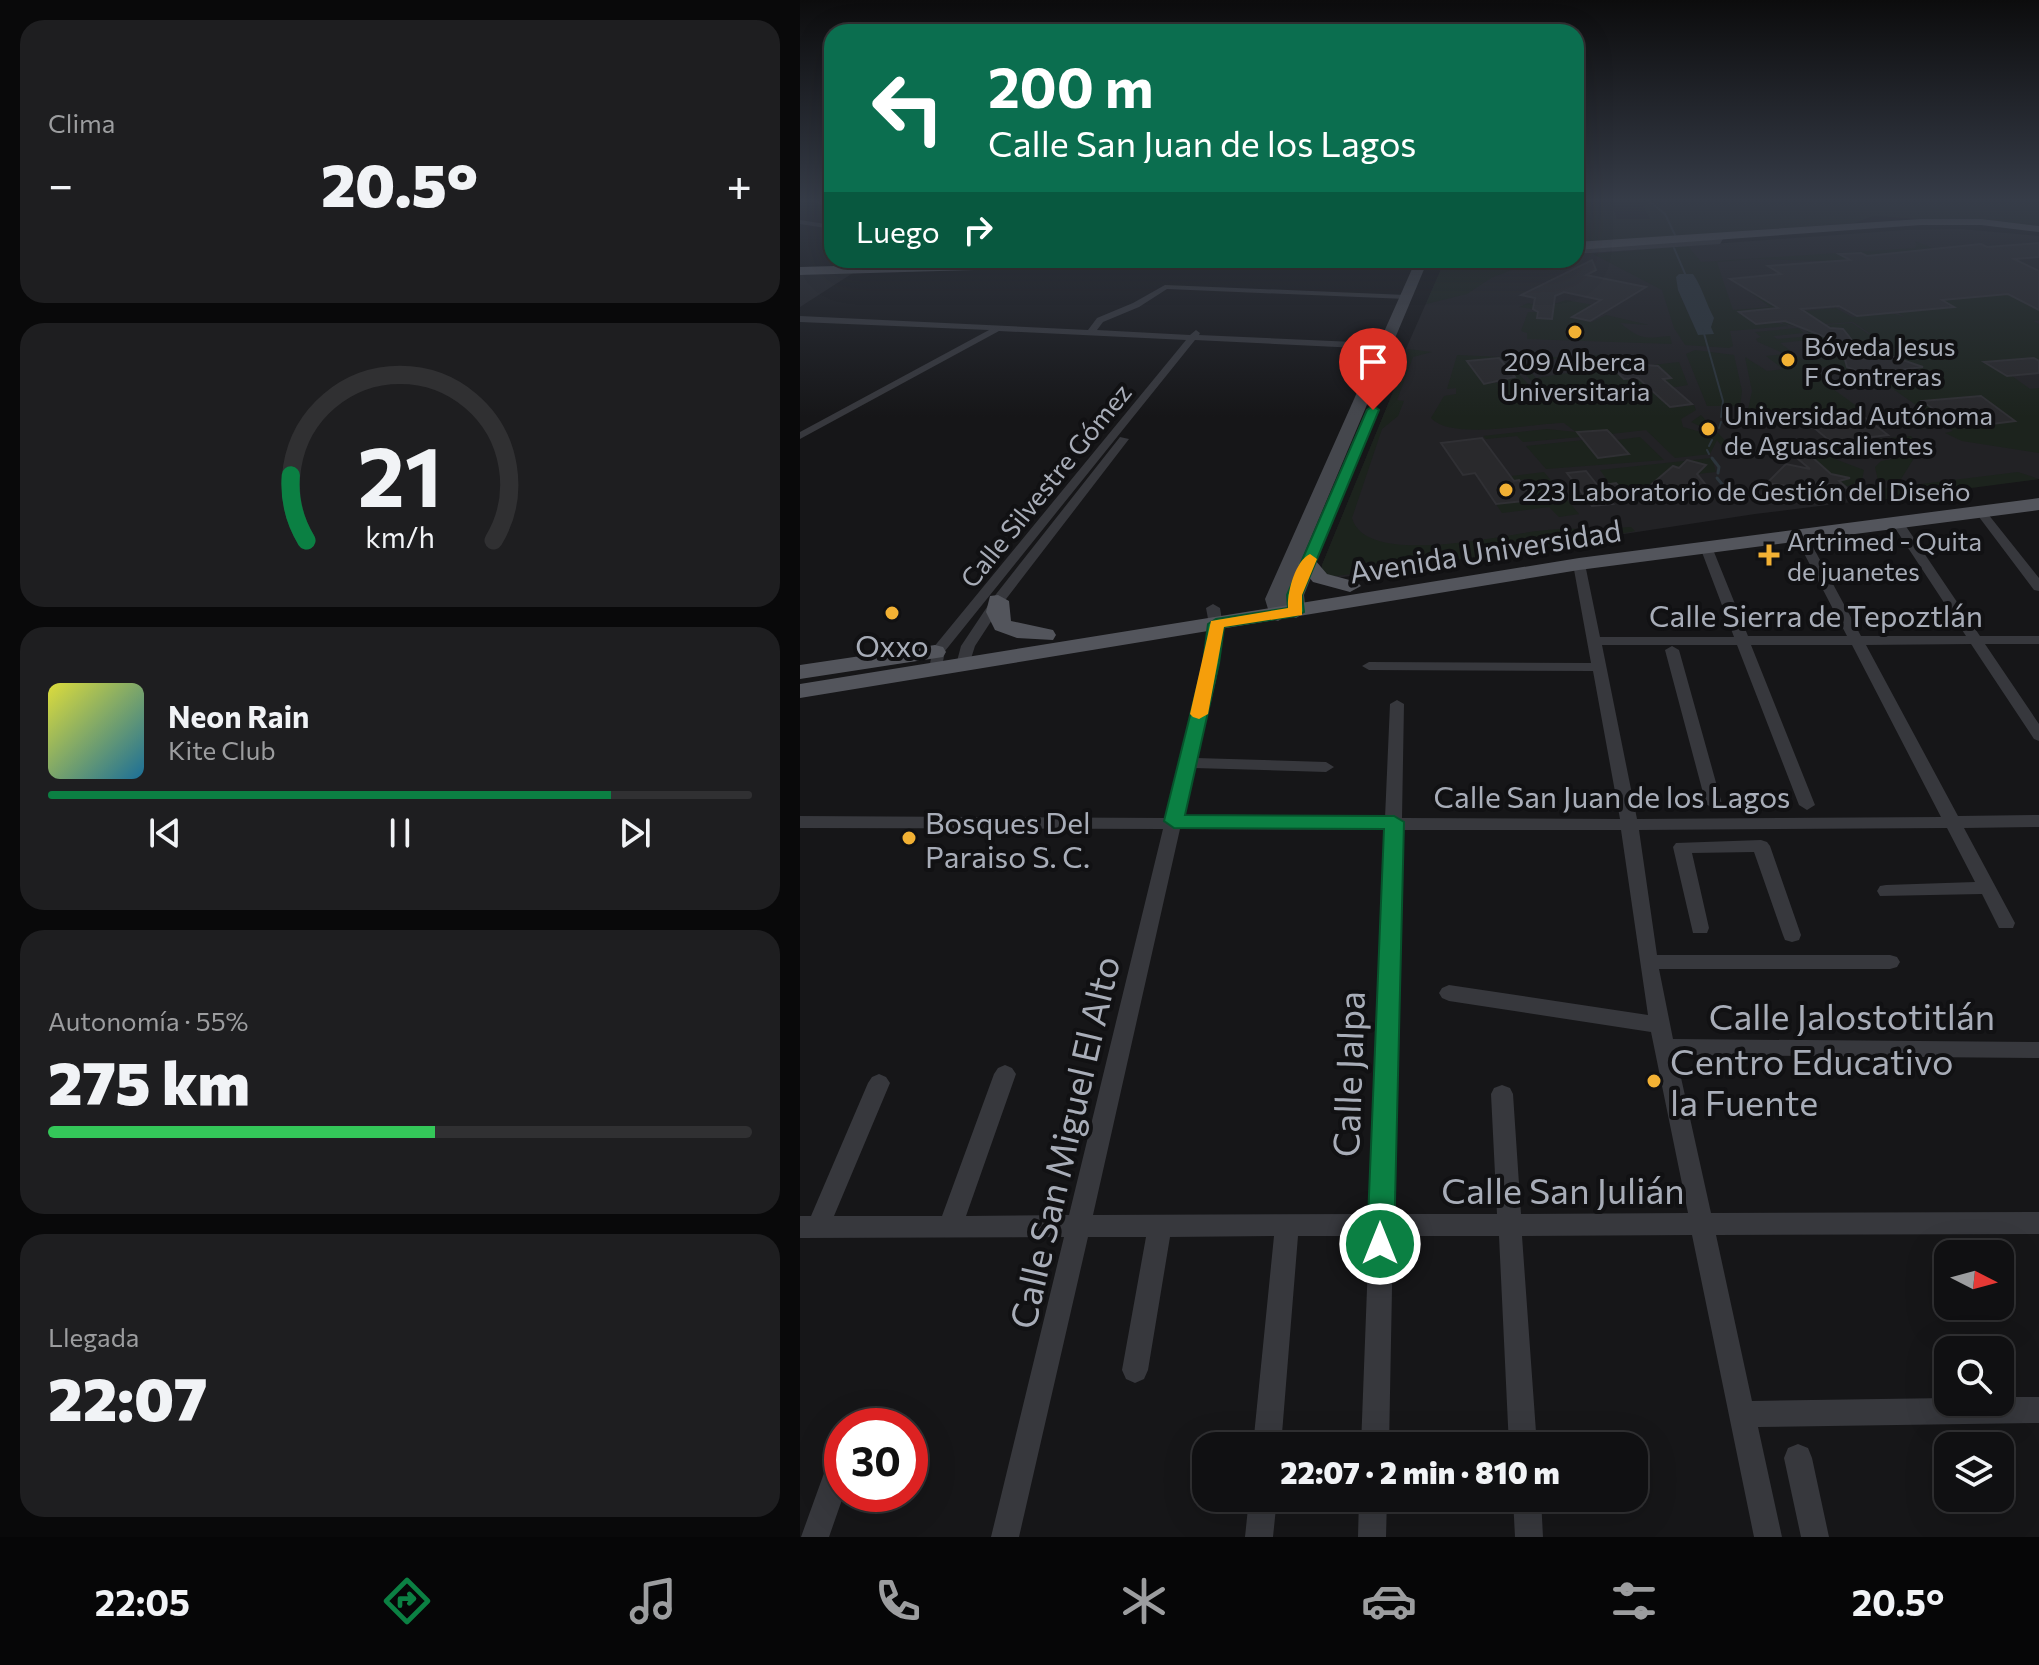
<!DOCTYPE html>
<html lang="es">
<meta charset="utf-8">
<style>
body{margin:0;font-family:Commissioner,sans-serif;background:#1e1e20;color:#f1f3f6;height:100vh;display:flex;flex-direction:column;font-size:30px;white-space:nowrap}
*{box-sizing:border-box;margin:0}
p{font-size:26px;color:#9c9d9f}
.icon{flex:none;width:44px;height:44px;fill:none;stroke:currentColor;stroke-width:2;stroke-linecap:round;stroke-linejoin:round}
.map{position:relative;flex:1;overflow:hidden}
.drawer{display:flex;flex-direction:column;gap:20px;padding:20px;background:#09090a;width:800px}
.drawer>*{flex:none}
.top-card{position:absolute;left:24px;top:24px;width:760px;height:244px;border-radius:24px;box-shadow:0 8px 32px #0002,0 0 0 2px #303032;background:#0b6e4f;color:#fff;overflow:hidden}
.needle{width:52px;rotate:96deg}
.controls{position:absolute;left:1134px;top:1240px;display:grid;gap:16px}
.controls a{display:grid;place-items:center;width:80px;height:80px;border-radius:16px;background:#101012;box-shadow:0 8px 32px #0002,0 0 0 2px #303032;font-size:40px}
.speed{position:absolute;left:24px;top:1408px;display:flex;gap:16px;font-size:40px;font-weight:700;text-align:center}
.speed>*{display:grid;place-content:center;width:104px;height:104px;border-radius:50%;background:#101012;box-shadow:0 8px 32px #0002,0 0 0 2px #303032;line-height:1}
.speed .limit{border:12px solid #d22;background:#fff;color:#111}
.pin{position:absolute;display:grid;place-items:center;width:68px;height:68px;color:#fff;margin:-82px -34px;border-radius:50% 50% 50% 0;rotate:-45deg;box-shadow:0 0 8px #0007}
.pin .icon{rotate:45deg}
.me{position:absolute;width:88px;margin:-44px;rotate:0deg;stroke-linejoin:round;filter:drop-shadow(0 0 6px #0008)}
.turn{display:flex;align-items:center;gap:28px;height:168px;padding:0 32px;font-size:36px}
.turn .icon{width:104px;height:104px;stroke-width:2.5}
.turn b{display:block;font-size:56px;line-height:68px}
.then{display:flex;align-items:center;height:76px;padding:0 32px;background:#0003;gap:16px;font-size:30px}
.big{font-size:60px;font-weight:800;line-height:1.1}
.drawer .widget{flex:1;display:flex;flex-direction:column;justify-content:center;gap:12px;min-width:0;padding:0 28px;border-radius:24px;background:#1e1e20}
.drawer .dial{align-items:center;gap:0}
.dial svg{height:208px;overflow:visible;fill:none;stroke:#303032;stroke-width:7;stroke-linecap:round;text-anchor:middle}
.dial text{fill:#f1f3f6;stroke:none}
.song{display:flex;align-items:center;gap:24px}
.cover{width:96px;height:96px;border-radius:12px;background:linear-gradient(135deg,hsl(60 70% 55%),hsl(200 70% 35%))}
.played{height:8px;border-radius:4px;background:linear-gradient(90deg,#0b8043 80%,#303032 80%)}
.keys{display:flex;justify-content:space-around;direction:ltr}
.heat{display:flex;justify-content:space-between;align-items:center;font-size:44px;direction:ltr}
.charge{height:12px;border-radius:6px;background:linear-gradient(90deg,#34c759 55%,#303032 0)}
.trip{position:absolute;left:392px;top:1432px;width:456px;height:80px;border-radius:24px;background:#101012;box-shadow:0 8px 32px #0002,0 0 0 2px #303032;font-weight:800;line-height:80px;text-align:center}
.tab-bar{display:flex;height:128px;justify-content:space-around;align-items:center;background:#060607;color:#9c9d9f}
.tab-bar .icon{width:56px;height:56px}
.tab-bar .current{color:#0b8043}
.tab-bar b{font-size:36px;color:#f1f3f6}
main{display:flex;flex:1;min-height:0}
.map>svg:first-child{display:block}
</style>
<main>
<section class="drawer">
<div class="widget"><p>Clima</p>
<div class="heat"><a>−</a><b class="big">20.5°</b><a>+</a></div>
</div>
<div class="widget dial"><svg viewBox="0 0 100 80">
<path d="M14 69A42 42 0 1 1 86 69"/>
<path d="M14 69A42 42 0 0 1 8 44" stroke="#0b8043"/>
<text x="50" y="56" font-size="32" font-weight="700">21</text>
<text x="50" y="72" font-size="11">km/h</text>
</svg></div>
<div class="widget">
<div class="song"><i class="cover"></i><div><b>Neon Rain</b><p>Kite Club</p></div></div>
<div class="played"></div>
<div class="keys"><svg class="icon" aria-label="previous" viewBox="0 0 24 24"><path d="M18 5L8 12l10 7zM5 5v14"/></svg><svg class="icon" aria-label="pause" viewBox="0 0 24 24"><path d="M8 5v14M16 5v14"/></svg><svg class="icon" aria-label="next" viewBox="0 0 24 24"><path d="M6 5l10 7-10 7zM19 5v14"/></svg></div>
</div>
<div class="widget"><p>Autonomía · 55%</p><b class="big">275 km</b><div class="charge"></div></div>
<div class="widget"><p>Llegada</p><b class="big">22:07</b></div>
</section>
<div class="map">
<svg width="1239" height="1537" viewBox="0 0 1239 1537">
<rect width="100%" height="100%" fill="#161618"/>
<path fill="#222225" d="M1161,229L1239,236V479L955,514L537,578L522,565L600,375L606,360L603,358L605,351L642,267L648,262L776,260V256L788,253L1105,230Z
M53,273L0,307V275Z"/>
<path fill="#1c231d" fill-rule="evenodd" d="M776,201H815L811,202L817,219H850L840,201H1239V226L1073,216L1054,223L776,243Z
M1114,241L1170,262L1239,310V320L1233,321L1239,324V365L1194,363L1230,389L1239,388V453L1162,441L1145,433L1153,431L1076,377L1052,375L1037,365L1014,369L1028,379L1022,381L1062,410L983,420L954,417L948,410L952,391L945,357L967,371L983,369L966,356L985,354L958,342L956,339L961,337L955,332L998,328L1004,333L973,336L977,339L1012,336L1002,327L1052,323L1076,339L1055,342L1043,329L1026,328L1037,342L1024,344L1017,339L980,343L1003,360L1040,357L1034,351L1049,350L1086,373L1112,368L1106,361L1066,348L1115,351L1090,347L1053,322L996,326L984,324L967,311L959,314L954,310L940,312L988,326L930,331L933,346L929,348L885,345L874,328L862,290L793,254L888,246L901,262L1115,248L1117,244ZM956,259L1019,261L1037,272L1162,298L1147,300L1135,296L1153,307L1085,305L1105,317L1091,313L1052,317L1036,308L1006,311L970,290L950,292L970,307L933,310L917,262ZM898,282L902,296L914,318L911,327L891,320L878,290Z
M737,260L691,278L667,294L626,304L642,267L652,261Z
M766,300L793,305L771,317L792,322L806,315L849,325L820,323C842,341 846,338 870,336L872,344L727,339V333L721,331L728,312H738L737,318L751,319L734,307L733,309L719,307L728,303L745,307Z
M608,349L632,352L613,357L597,400L604,401L598,416L582,429L552,518C566,568 700,535 738,531C769,527 800,530 831,527L835,531L768,544L529,577L522,571V565L600,375L606,360L603,358Z
M895,350L934,355L942,391L940,406H907L886,354Z
M804,354L825,379L872,378L864,370L843,366L879,362L888,385L852,391L870,408L894,405L896,410L881,419L883,427L908,434L904,428L891,422L901,415L934,450L924,449L917,440L910,454L875,458L846,430L811,434L807,430L778,432L780,437L723,442L717,436L686,439L683,436L747,429L776,432L764,423C734,423 651,441 631,418L644,396L656,394V388L647,389L657,355L703,357L706,361L698,358L667,361L684,384L705,382L697,364L708,363L729,385L734,384L718,366V363L767,366L728,368L736,378L781,371L768,359L716,360L717,355L774,358Z
M1111,436L1118,445L1116,449C1088,453 1047,466 1024,444Z
M840,437L864,460L746,469L726,446L784,440L799,458L828,454L817,440Z
M1116,455L1101,479L1078,481L1075,467L1081,461Z
M1027,456L1064,470L1062,480L1046,487L1014,458Z
M912,458L916,472L897,474L905,465L873,467L869,477L861,475L855,481L852,492L869,497L823,503L800,470Z
M744,472L779,514L759,517L749,507L702,513L696,504L733,500L730,494L737,493L727,479L683,485L679,480Z
M1218,472L1239,479L1065,502L1061,500L1081,489Z"/>
<path fill="#2c353c" d="M879,274H893C902,287 906,303 914,318L911,327L914,334L898,335L878,290L876,277Z"/>
<g fill="none" stroke-linecap="round" stroke-linejoin="round">
<path stroke="#2c353c" stroke-width="2" d="M849,201L865,214L875,235
M874,248L886,276
M903,330L923,401L921,417
M919,428L921,422
M909,446L912,440
M907,450L909,454"/>
<path stroke="#2c353c" stroke-width="3" d="M912,458L919,467L918,473
M917,478L927,490"/>
<path fill="#2c353c" fill-rule="evenodd" d="M15,201H32V207L16,203Z"/>
</g>
<path fill="#29292c" stroke="#303034" stroke-width="2" d="M1239,243V257L1214,259L1239,271V310L1208,294L1142,300L1154,307L1057,316L1039,306L1001,309L1030,328L1043,329L1055,344L1123,367L1098,370L1099,372L1064,374L1047,367L1041,344L1035,341L985,321L956,324L939,312L978,308L930,279L981,274L968,266L1050,260L1039,254L1061,253L1067,256L1181,244L1187,247Z
M792,260L796,270L786,275L846,287L790,321L772,317L801,300L764,292L755,296L752,319L737,318L738,312L733,309L735,298L721,295Z
M823,357L829,364L858,366L871,378L863,379L892,404L870,407L838,378L824,379L811,366L808,358Z
M699,358L715,377L684,384L667,361Z
M1234,358L1239,361V373L1207,376L1184,362Z
M1181,396L1215,421L1160,428L1122,401Z
M1055,410L1088,435L1031,442L1000,416Z
M807,430L811,434L829,454L798,458L777,432Z
M682,438L714,481L719,480L734,500L696,504L675,473L663,475L641,443Z
M1012,457L1031,474L1050,478L1039,481L1047,488L1025,483L995,487L967,483L986,464L1010,469L997,458Z
M887,460L906,465L897,474L906,485L881,488L872,497L845,490L873,466L879,468Z
M786,471L798,486L816,483L828,497L809,499L813,504L792,506L767,473Z"/>
<g fill="none" stroke-linecap="round" stroke-linejoin="round">
<path fill="#37383d" fill-rule="evenodd" d="M0,220L32,225V229L0,224Z
M48,260H60L44,266L40,264Z
M365,285L606,295L610,297L606,299L367,289L339,307L303,322L297,330L390,335L396,330L400,333L399,335L599,344L604,347L599,350L395,340L145,651L141,672H131L129,669L133,648L386,340L199,331L0,439V432L189,330L0,322V316L288,330L297,318L333,303Z
M320,437L329,439L203,603L175,646L168,668H158L156,665L161,646L193,598Z
M1180,507L1184,509L1239,578V591L1234,590L1176,513V509Z
M1097,518L1101,519L1180,636H1239V644H1185L1239,724V741L1234,739L1171,644L1066,645L1158,816L1239,815V827L1164,828L1215,923L1213,928H1199L1182,894L1080,896L1077,891L1080,886L1086,885L1175,882L1147,828L839,830L857,955H1090L1097,957L1100,962L1097,967L1090,969H859L873,1039L1239,1042V1058L876,1055L911,1213L1239,1212V1234L916,1235L952,1401L1148,1398V1402H1200V1397H1239V1423L958,1427L982,1537H954L892,1235L722,1236L737,1446H709L699,1236H593L589,1446H561L569,1236H498L481,1446H453L474,1236L370,1237L348,1370L344,1379L335,1383L326,1379L322,1370L346,1237H288L219,1537H191L264,1237L0,1238V1216H11L68,1083L72,1077L79,1074L86,1077L90,1083L34,1216H142L194,1074L198,1068L205,1065L212,1068L216,1074L166,1216L269,1215L363,829L0,828V816L366,818L404,663L409,624L406,608L413,604L420,608C429,653 407,713 396,758L526,762L534,767L526,772L394,768L383,818H585L590,704L597,700L604,704L602,818L820,819L793,671L569,670L562,666L569,662L791,663L773,564L779,560L785,564L800,637H934L900,547L906,543L912,547L948,636H1047L994,534L1000,530L1006,534L1061,636H1166L1091,522ZM802,645H937L999,805L1007,810L1015,805L951,645H1052L1141,817L837,819ZM380,829L585,830L570,1214L293,1215ZM602,830H821L848,1015L649,985L642,988L639,993L642,998L649,1001L851,1032L888,1213L721,1214L713,1094L710,1088L702,1085L694,1088L691,1094L697,1214H594Z
M872,646L879,650L922,804L920,808L914,809L906,804L865,650Z
M961,840L967,842L970,846L1001,935L999,940L992,942L985,940L983,935L954,852L892,853L909,928L907,933H893L873,847L876,843Z
M998,1444L1008,1448L1012,1458L1029,1537H1001L984,1458L988,1448Z
M42,1447V1494H44L29,1537H1L32,1451Z
M449,1498H477L473,1537H445Z
M559,1498H587L586,1537H558Z
M713,1498H741L743,1537H715Z"/>
<path fill="#37383d" fill-rule="evenodd" d="M923,239L920,244L776,254V248Z
M357,260H471L466,263L360,265Z"/>
<path fill="#45474d" fill-rule="evenodd" d="M616,260H628L501,561H514L516,565L504,595L506,612L496,618L488,615L478,621L471,619L465,599Z
M636,260H651L638,267H630V263Z"/>
<path fill="#53555c" fill-rule="evenodd" d="M1121,219H1181L1239,226V232L1181,225H1121L776,250V242Z
M252,260H389L383,264L0,275V267Z
M1239,498V510L779,570L0,698V684L779,558Z
M508,558L515,560L527,574L557,582L561,586L550,592L513,582L498,564Z
M198,595L209,601L211,621L253,630L256,635L253,640L217,638L195,630L186,612L190,596Z
M135,645L143,647L146,652L143,657L0,679V665Z"/>
</g>
<linearGradient id="sky" x2="0" y2="1"><stop stop-color="#0c0c0d"/><stop offset="0.48" stop-color="#363c48"/><stop offset="1" stop-color="#363c48" stop-opacity="0"/></linearGradient>
<rect width="1239" height="417" fill="url(#sky)"/>
<path fill="#0b8043" stroke="#07532c" stroke-width="2" d="M573,406L579,410L502,595L504,612L496,616L424,627L419,663L385,815L594,816L604,822L594,1244L590,1253L580,1257L571,1253L567,1244L584,829L374,828L364,821L403,663L408,624L416,619L488,608L487,595L567,410Z"/>
<path fill="#f59e0b" d="M510,554L517,559L502,595V615L424,627L408,714L399,719L393,717L390,714L411,621L488,608C487,593 495,561 510,554Z"/>
<g fill="#f2b134" stroke="#111113" stroke-width="3">
<circle cx="775" cy="332" r="8"/>
<circle cx="988" cy="360" r="8"/>
<circle cx="908" cy="429" r="8"/>
<circle cx="706" cy="490" r="8"/>
<path d="M965 543h8v8h8v8h-8v8h-8v-8h-8v-8h8z"/>
<circle cx="92" cy="613" r="8"/>
<circle cx="109" cy="838" r="8"/>
<circle cx="854" cy="1081" r="8"/>
</g>
<g text-anchor="middle" dominant-baseline="central" stroke-width="8" stroke-linejoin="round" paint-order="stroke">
<g font-size="26" fill="#a8adb8" stroke="#111113" text-anchor="start">
<text x="1004" y="345">Bóveda Jesus<tspan x="1004" dy="30">F Contreras</tspan></text>
<text x="775" y="360" text-anchor="middle">209 Alberca<tspan x="775" dy="30">Universitaria</tspan></text>
<text x="924" y="414">Universidad Autónoma<tspan x="924" dy="30">de Aguascalientes</tspan></text>
<text x="722" y="490">223 Laboratorio de Gestión del Diseño</text>
<text x="987" y="540">Artrimed - Quita<tspan x="987" dy="30">de juanetes</tspan></text>
</g>
<g font-size="26" fill="#a8adb8" stroke="#111113">
<text transform="translate(245 485) rotate(-51)">Calle Silvestre Gómez</text>
</g>
<g font-size="30" fill="#a8adb8" stroke="#111113">
<text transform="translate(685 550) rotate(-9)">Avenida Universidad</text>
<text x="1016" y="614">Calle Sierra de Tepoztlán</text>
<text x="812" y="795">Calle San Juan de los Lagos</text>
</g>
<g font-size="30" fill="#a8adb8" stroke="#111113">
<text x="92" y="644">Oxxo</text>
<text x="125" y="821" text-anchor="start">Bosques Del<tspan x="125" dy="34">Paraiso S. C.</tspan></text>
</g>
<g font-size="36" fill="#a8adb8" stroke="#111113">
<text x="1052" y="1015">Calle Jalostotitlán</text>
<text transform="translate(547 1074) rotate(-88)">Calle Jalpa</text>
<text transform="translate(263 1142) rotate(-77)">Calle San Miguel El Alto</text>
<text x="763" y="1189">Calle San Julián</text>
</g>
<g font-size="36" fill="#a8adb8" stroke="#111113" text-anchor="start">
<text x="870" y="1060">Centro Educativo<tspan x="870" dy="41">la Fuente</tspan></text>
</g>
</g>
</svg>
<div class="controls">
<a><svg class="needle" viewBox="-14 -14 28 28"><path d="M0-13l5 13h-10z" fill="#e53935"/><path d="M0 13l5-13h-10z" fill="#9c9d9f"/></svg></a>
<a><svg class="icon" aria-label="search" viewBox="0 0 24 24"><circle cx="10" cy="10" r="6"/><path d="M15 15l6 6"/></svg></a>
<a><svg class="icon" aria-label="layers" viewBox="0 0 24 24"><path d="M12 4l9 5-9 5-9-5zM3 14l9 5 9-5"/></svg></a>
</div>
<div class="speed"><div class="limit">30</div></div>
<div class="pin" style="left:573px;top:410px;background:#d93025"><svg class="icon" aria-label="arrive" viewBox="0 0 24 24"><path d="M6 21V4h12l-3 4 3 4H6"/></svg></div>
<svg class="me" style="left:580px;top:1244px" viewBox="-20 -20 40 40"><circle r="17" fill="#0b8043" stroke="#fff" stroke-width="3"/><path d="M0-11L8 9 0 5-8 9z" fill="#fff"/></svg>
<div class="trip">22:07 · 2 min · 810 m</div>
<div class="top-card">
<div class="turn"><svg class="icon" aria-label="left" viewBox="0 0 24 24"><path d="M17 20v-9H6M10 6l-5 5 5 5"/></svg><div><b>200 m</b>Calle San Juan de los Lagos</div></div>
<div class="then">Luego<svg class="icon" aria-label="right" viewBox="0 0 24 24"><path d="M7 20v-9h11M14 6l5 5-5 5"/></svg></div>
</div>
</div>
</main>
<nav class="tab-bar">
<b>22:05</b>
<svg class="icon current" aria-label="directions" viewBox="0 0 24 24"><path d="M12 3l9 9-9 9-9-9zM9 14v-3h6M13 9l2 2-2 2"/></svg>
<svg class="icon" aria-label="music" viewBox="0 0 24 24"><path d="M9 18V5l10-2v13"/><circle cx="6" cy="18" r="3"/><circle cx="16" cy="16" r="3"/></svg>
<svg class="icon" aria-label="phone" viewBox="0 0 24 24"><path d="M5 4h4l2 5-3 2q2 4 5 5l2-3 5 2v4C11 20 4 13 5 4z"/></svg>
<svg class="icon" aria-label="climate" viewBox="0 0 24 24"><path d="M12 3v18M4 7l16 10M4 17L20 7"/></svg>
<svg class="icon" aria-label="car" viewBox="0 0 24 24"><path d="M5 17H2v-5l4-1 3-4h7l3 4 3 1v5h-3M9 17h6M6 11h13"/><circle cx="7" cy="17" r="2"/><circle cx="17" cy="17" r="2"/></svg>
<svg class="icon" aria-label="filters" viewBox="0 0 24 24"><path d="M4 7h16M4 17h16"/><circle cx="9" cy="7" r="2"/><circle cx="15" cy="17" r="2"/></svg>
<b>20.5°</b>
</nav>
